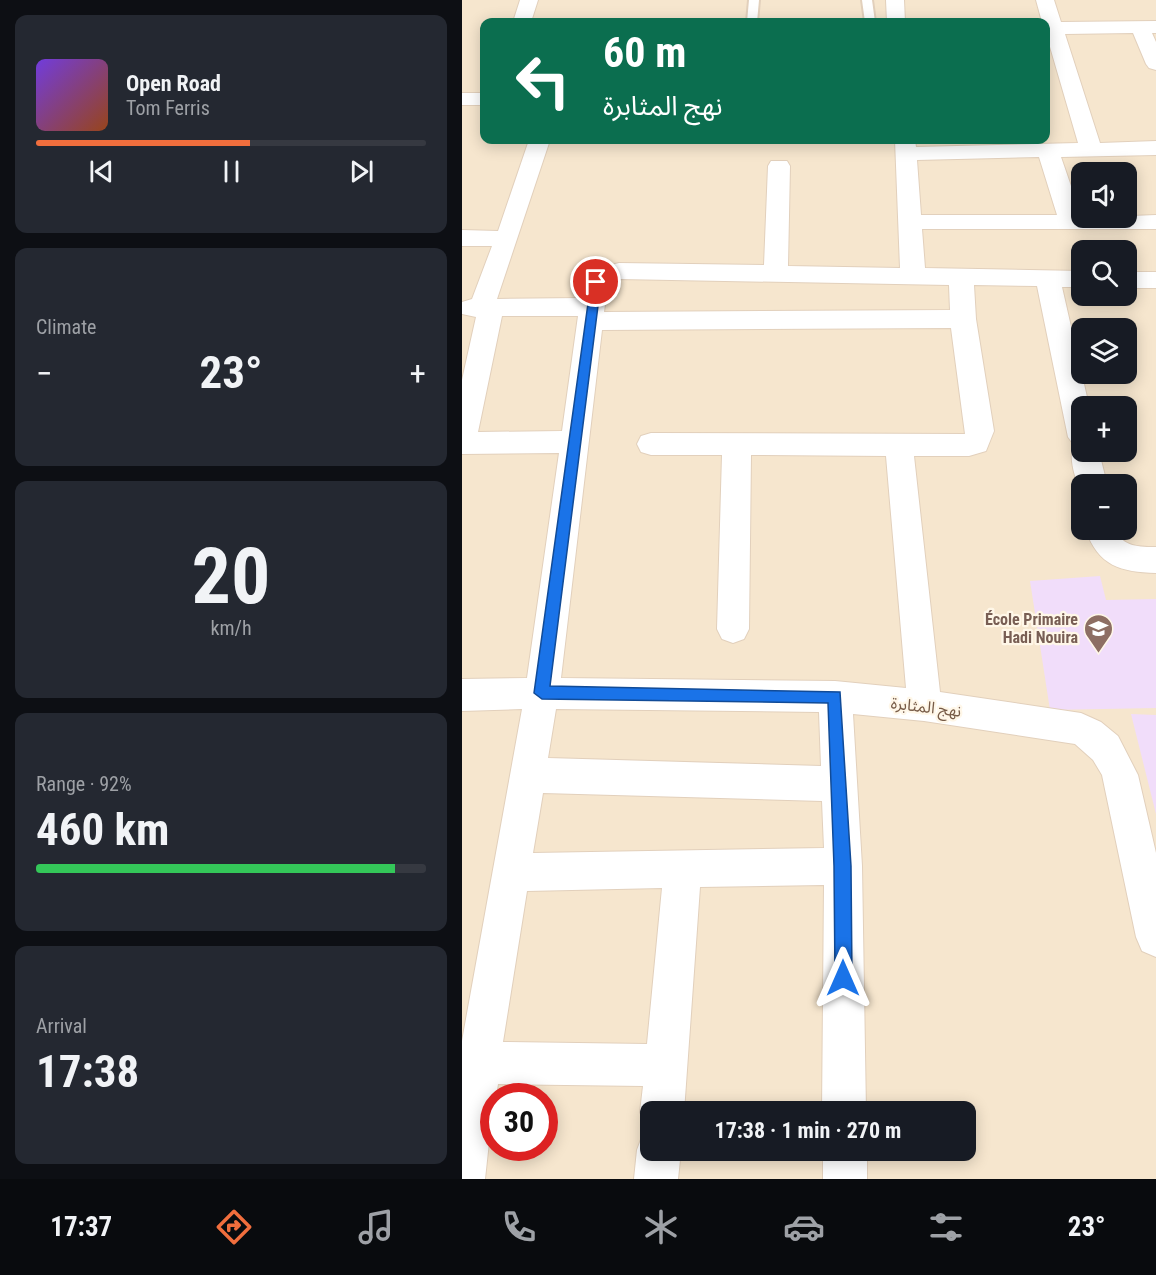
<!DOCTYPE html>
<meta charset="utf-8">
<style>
body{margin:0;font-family:"Roboto Condensed","Noto Sans Arabic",sans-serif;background:#242831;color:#f1f3f6;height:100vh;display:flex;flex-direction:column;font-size:22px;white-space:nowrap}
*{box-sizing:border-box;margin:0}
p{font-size:20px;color:#9ea1a6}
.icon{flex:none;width:33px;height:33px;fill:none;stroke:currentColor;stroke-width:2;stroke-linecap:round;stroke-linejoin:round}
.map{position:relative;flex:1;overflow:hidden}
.panel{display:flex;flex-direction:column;gap:15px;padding:15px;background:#0d0f14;width:462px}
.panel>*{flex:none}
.guide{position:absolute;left:18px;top:18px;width:570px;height:126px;border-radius:12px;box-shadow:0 3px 15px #0003;background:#0b6e4f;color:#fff;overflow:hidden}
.tools{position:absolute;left:609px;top:162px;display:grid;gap:12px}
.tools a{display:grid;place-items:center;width:66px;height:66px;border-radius:12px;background:#171b24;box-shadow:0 3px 15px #0003;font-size:30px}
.speed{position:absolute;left:18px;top:1083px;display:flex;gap:12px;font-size:30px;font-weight:700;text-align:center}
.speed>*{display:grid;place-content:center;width:78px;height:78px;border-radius:50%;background:#171b24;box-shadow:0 3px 15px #0003;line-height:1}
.speed .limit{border:9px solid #d22;background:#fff;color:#111}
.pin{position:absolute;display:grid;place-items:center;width:51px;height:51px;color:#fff;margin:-26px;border:3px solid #fff;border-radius:50%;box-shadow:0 2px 6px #0007}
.me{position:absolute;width:66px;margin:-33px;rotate:0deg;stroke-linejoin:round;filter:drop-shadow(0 0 4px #0008)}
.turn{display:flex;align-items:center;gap:21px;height:126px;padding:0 24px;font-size:27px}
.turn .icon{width:78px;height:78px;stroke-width:2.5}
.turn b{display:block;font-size:42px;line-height:51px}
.big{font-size:45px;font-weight:700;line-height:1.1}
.panel .tile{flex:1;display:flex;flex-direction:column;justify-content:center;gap:9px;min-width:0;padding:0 21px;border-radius:12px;background:#242831}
.panel .dial{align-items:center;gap:0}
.dial b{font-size:78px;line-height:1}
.song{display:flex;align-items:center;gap:18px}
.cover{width:72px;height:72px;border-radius:9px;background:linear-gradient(135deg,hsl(260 70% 55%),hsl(20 70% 35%))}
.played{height:6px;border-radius:3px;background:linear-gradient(90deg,#f16e3d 55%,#363941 55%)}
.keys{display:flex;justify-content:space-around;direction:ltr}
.heat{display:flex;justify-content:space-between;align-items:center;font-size:33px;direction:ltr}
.charge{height:9px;border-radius:4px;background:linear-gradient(90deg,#34c759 92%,#363941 0)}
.trip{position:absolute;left:178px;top:1101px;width:336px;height:60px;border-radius:12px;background:#171b24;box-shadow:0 3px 15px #0003;font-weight:700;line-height:60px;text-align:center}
.menu{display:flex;height:96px;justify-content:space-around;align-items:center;background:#090b0e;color:#9ea1a6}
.menu .icon{width:42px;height:42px}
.menu .on{color:#f16e3d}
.menu b{font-size:27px;color:#f1f3f6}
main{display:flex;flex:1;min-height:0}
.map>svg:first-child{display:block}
</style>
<main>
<section class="panel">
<div class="tile">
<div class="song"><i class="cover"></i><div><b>Open Road</b><p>Tom Ferris</p></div></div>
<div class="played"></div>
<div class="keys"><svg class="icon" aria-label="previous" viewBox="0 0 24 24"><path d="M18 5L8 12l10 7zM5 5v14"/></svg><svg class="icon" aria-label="pause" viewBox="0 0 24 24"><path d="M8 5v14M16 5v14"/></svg><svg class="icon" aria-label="next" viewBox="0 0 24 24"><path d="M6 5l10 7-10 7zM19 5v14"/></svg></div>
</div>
<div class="tile"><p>Climate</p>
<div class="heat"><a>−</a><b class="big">23°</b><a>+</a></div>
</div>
<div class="tile dial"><b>20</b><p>km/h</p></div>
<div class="tile"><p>Range · 92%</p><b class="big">460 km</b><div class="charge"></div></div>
<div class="tile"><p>Arrival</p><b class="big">17:38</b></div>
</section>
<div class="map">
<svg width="694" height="1179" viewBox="0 0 694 1179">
<rect width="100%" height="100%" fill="#fef4e0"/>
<path fill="#f6e6ce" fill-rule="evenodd" d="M0,0H694V1179H0ZM22,22H584V140H22ZM620,172H664V218H620ZM620,250H664V296H620ZM620,328H664V374H620ZM620,406H664V452H620ZM620,484H664V530H620ZM32,1096H82V1148H32ZM189,1112H504V1150H189Z"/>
<path fill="#f1ddfa" d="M638,576L644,600L694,599V708L588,710L568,581Z
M669,714L694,715V814Z"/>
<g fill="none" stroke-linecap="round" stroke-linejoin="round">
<defs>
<path id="lane" d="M287,0H297L295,22H285Z
M400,0H410L413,22H403Z"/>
<path id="street" d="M58,0H76L69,22H51Z
M424,0H442L443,22H425Z
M574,0H592L599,22L694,21V33H690L694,42V70L687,68L684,64L671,33L603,34L638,143L694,141V155L599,157L620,218L694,215V229H460L463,268L620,271V287H600L627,406H620V452H637L645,484H620V492C613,480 606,457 612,445L606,437L575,286L512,285L514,319L532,431L524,451L507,456H452L478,692L619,713L639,722L656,736L676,775L694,853V957L680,951L674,937L640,775L631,760L613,744L462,721L391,714L400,866L404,1112H360L362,885L238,887L222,1112H189V1129L185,1127L178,1112L181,1086L36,1084L34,1096H32L23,1179H0V1041L60,709L0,711V679L65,678L97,453L0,454V380L14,317L0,314V302L10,299L30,246H0V230L36,231L67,140H88L35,299L119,298L122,282L129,270L157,263L302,265L306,166L309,161H325L328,166L326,266L438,268L433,140H453L454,147L616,143L584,33V22H580ZM577,157L595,215H459L455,160ZM157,279L487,285L488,310L142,312L146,282ZM40,316H116L100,431L16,432ZM489,328L503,434L189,433L179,436L175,444L179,452L189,455H260L255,629L260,639L271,643L282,639L287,629L289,455L424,456L444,688L373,681L99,678L140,330ZM94,709L357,712L359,766L86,758ZM81,793L360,801L362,848L71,853ZM200,888L185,1044L41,1042L65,891Z
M0,93H22V105H0Z
M664,272H694V288H664Z
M624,530H654C660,547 678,547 694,547V573C659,572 636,566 624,530Z
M189,1131V1150H219L216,1179H172L175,1150L181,1134Z
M361,1150H405V1179H361Z"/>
</defs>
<use href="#lane" stroke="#e2d0bc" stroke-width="4"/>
<use href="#street" stroke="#e2d0bc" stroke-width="2"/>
<use href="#lane" fill="#fff" fill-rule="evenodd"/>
<use href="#street" fill="#fff" fill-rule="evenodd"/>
</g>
<path fill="#1a73e8" stroke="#114b97" stroke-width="1.5" d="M134,278L139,282L88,686L378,692L389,866L390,978L387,984L381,986L375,984L373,978L372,866L366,703L80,699L72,693L129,282Z"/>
<defs>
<symbol id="school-pin" viewBox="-11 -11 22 30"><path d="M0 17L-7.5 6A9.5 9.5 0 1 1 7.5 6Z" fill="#8d6e63" stroke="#fff7e8"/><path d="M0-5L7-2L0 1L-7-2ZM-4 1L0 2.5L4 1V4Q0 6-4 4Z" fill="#fff"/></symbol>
</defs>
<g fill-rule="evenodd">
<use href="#school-pin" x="620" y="612" width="33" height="45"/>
</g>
<g text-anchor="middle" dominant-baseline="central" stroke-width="4.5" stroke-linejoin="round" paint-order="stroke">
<g font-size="16" font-weight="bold" fill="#785e54" stroke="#fff7e8" text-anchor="end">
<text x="616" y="619">École Primaire<tspan x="616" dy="18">Hadi Nouira</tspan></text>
</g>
<g font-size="16" fill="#765a46" stroke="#fff7e8">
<text transform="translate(464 707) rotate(7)">نهج المثابرة</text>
</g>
</g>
</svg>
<div class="tools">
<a><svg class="icon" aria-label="sound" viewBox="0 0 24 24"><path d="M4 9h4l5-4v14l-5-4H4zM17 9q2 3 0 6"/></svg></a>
<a><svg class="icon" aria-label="search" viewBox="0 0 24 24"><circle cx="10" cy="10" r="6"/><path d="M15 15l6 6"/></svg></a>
<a><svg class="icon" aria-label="layers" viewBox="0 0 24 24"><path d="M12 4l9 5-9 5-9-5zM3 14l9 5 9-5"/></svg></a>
<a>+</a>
<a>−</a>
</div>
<div class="speed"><div class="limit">30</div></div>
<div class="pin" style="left:134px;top:282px;background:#d93025"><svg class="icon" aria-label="arrive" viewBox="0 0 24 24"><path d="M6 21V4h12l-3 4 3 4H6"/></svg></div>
<svg class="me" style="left:381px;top:978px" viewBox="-20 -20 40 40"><path d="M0-17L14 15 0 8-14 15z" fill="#1a73e8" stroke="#fff" stroke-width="4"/></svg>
<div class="trip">17:38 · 1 min · 270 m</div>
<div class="guide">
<div class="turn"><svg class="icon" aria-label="left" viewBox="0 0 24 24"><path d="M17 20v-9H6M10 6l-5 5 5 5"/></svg><div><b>60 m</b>نهج المثابرة</div></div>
</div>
</div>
</main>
<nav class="menu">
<b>17:37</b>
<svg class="icon on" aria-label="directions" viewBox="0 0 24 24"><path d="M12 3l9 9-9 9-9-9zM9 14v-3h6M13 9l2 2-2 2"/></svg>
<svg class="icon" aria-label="music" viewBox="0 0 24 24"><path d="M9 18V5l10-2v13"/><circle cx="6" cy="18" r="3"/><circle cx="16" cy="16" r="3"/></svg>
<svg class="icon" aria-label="phone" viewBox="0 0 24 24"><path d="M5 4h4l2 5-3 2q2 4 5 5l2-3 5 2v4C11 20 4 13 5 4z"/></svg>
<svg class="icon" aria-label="climate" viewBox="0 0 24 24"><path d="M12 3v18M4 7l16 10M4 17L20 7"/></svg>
<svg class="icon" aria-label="car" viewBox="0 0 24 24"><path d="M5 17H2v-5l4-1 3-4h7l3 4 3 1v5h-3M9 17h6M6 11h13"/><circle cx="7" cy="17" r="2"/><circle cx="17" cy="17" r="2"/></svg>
<svg class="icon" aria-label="filters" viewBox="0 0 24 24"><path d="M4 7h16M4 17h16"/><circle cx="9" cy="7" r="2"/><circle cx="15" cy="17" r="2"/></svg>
<b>23°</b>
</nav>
